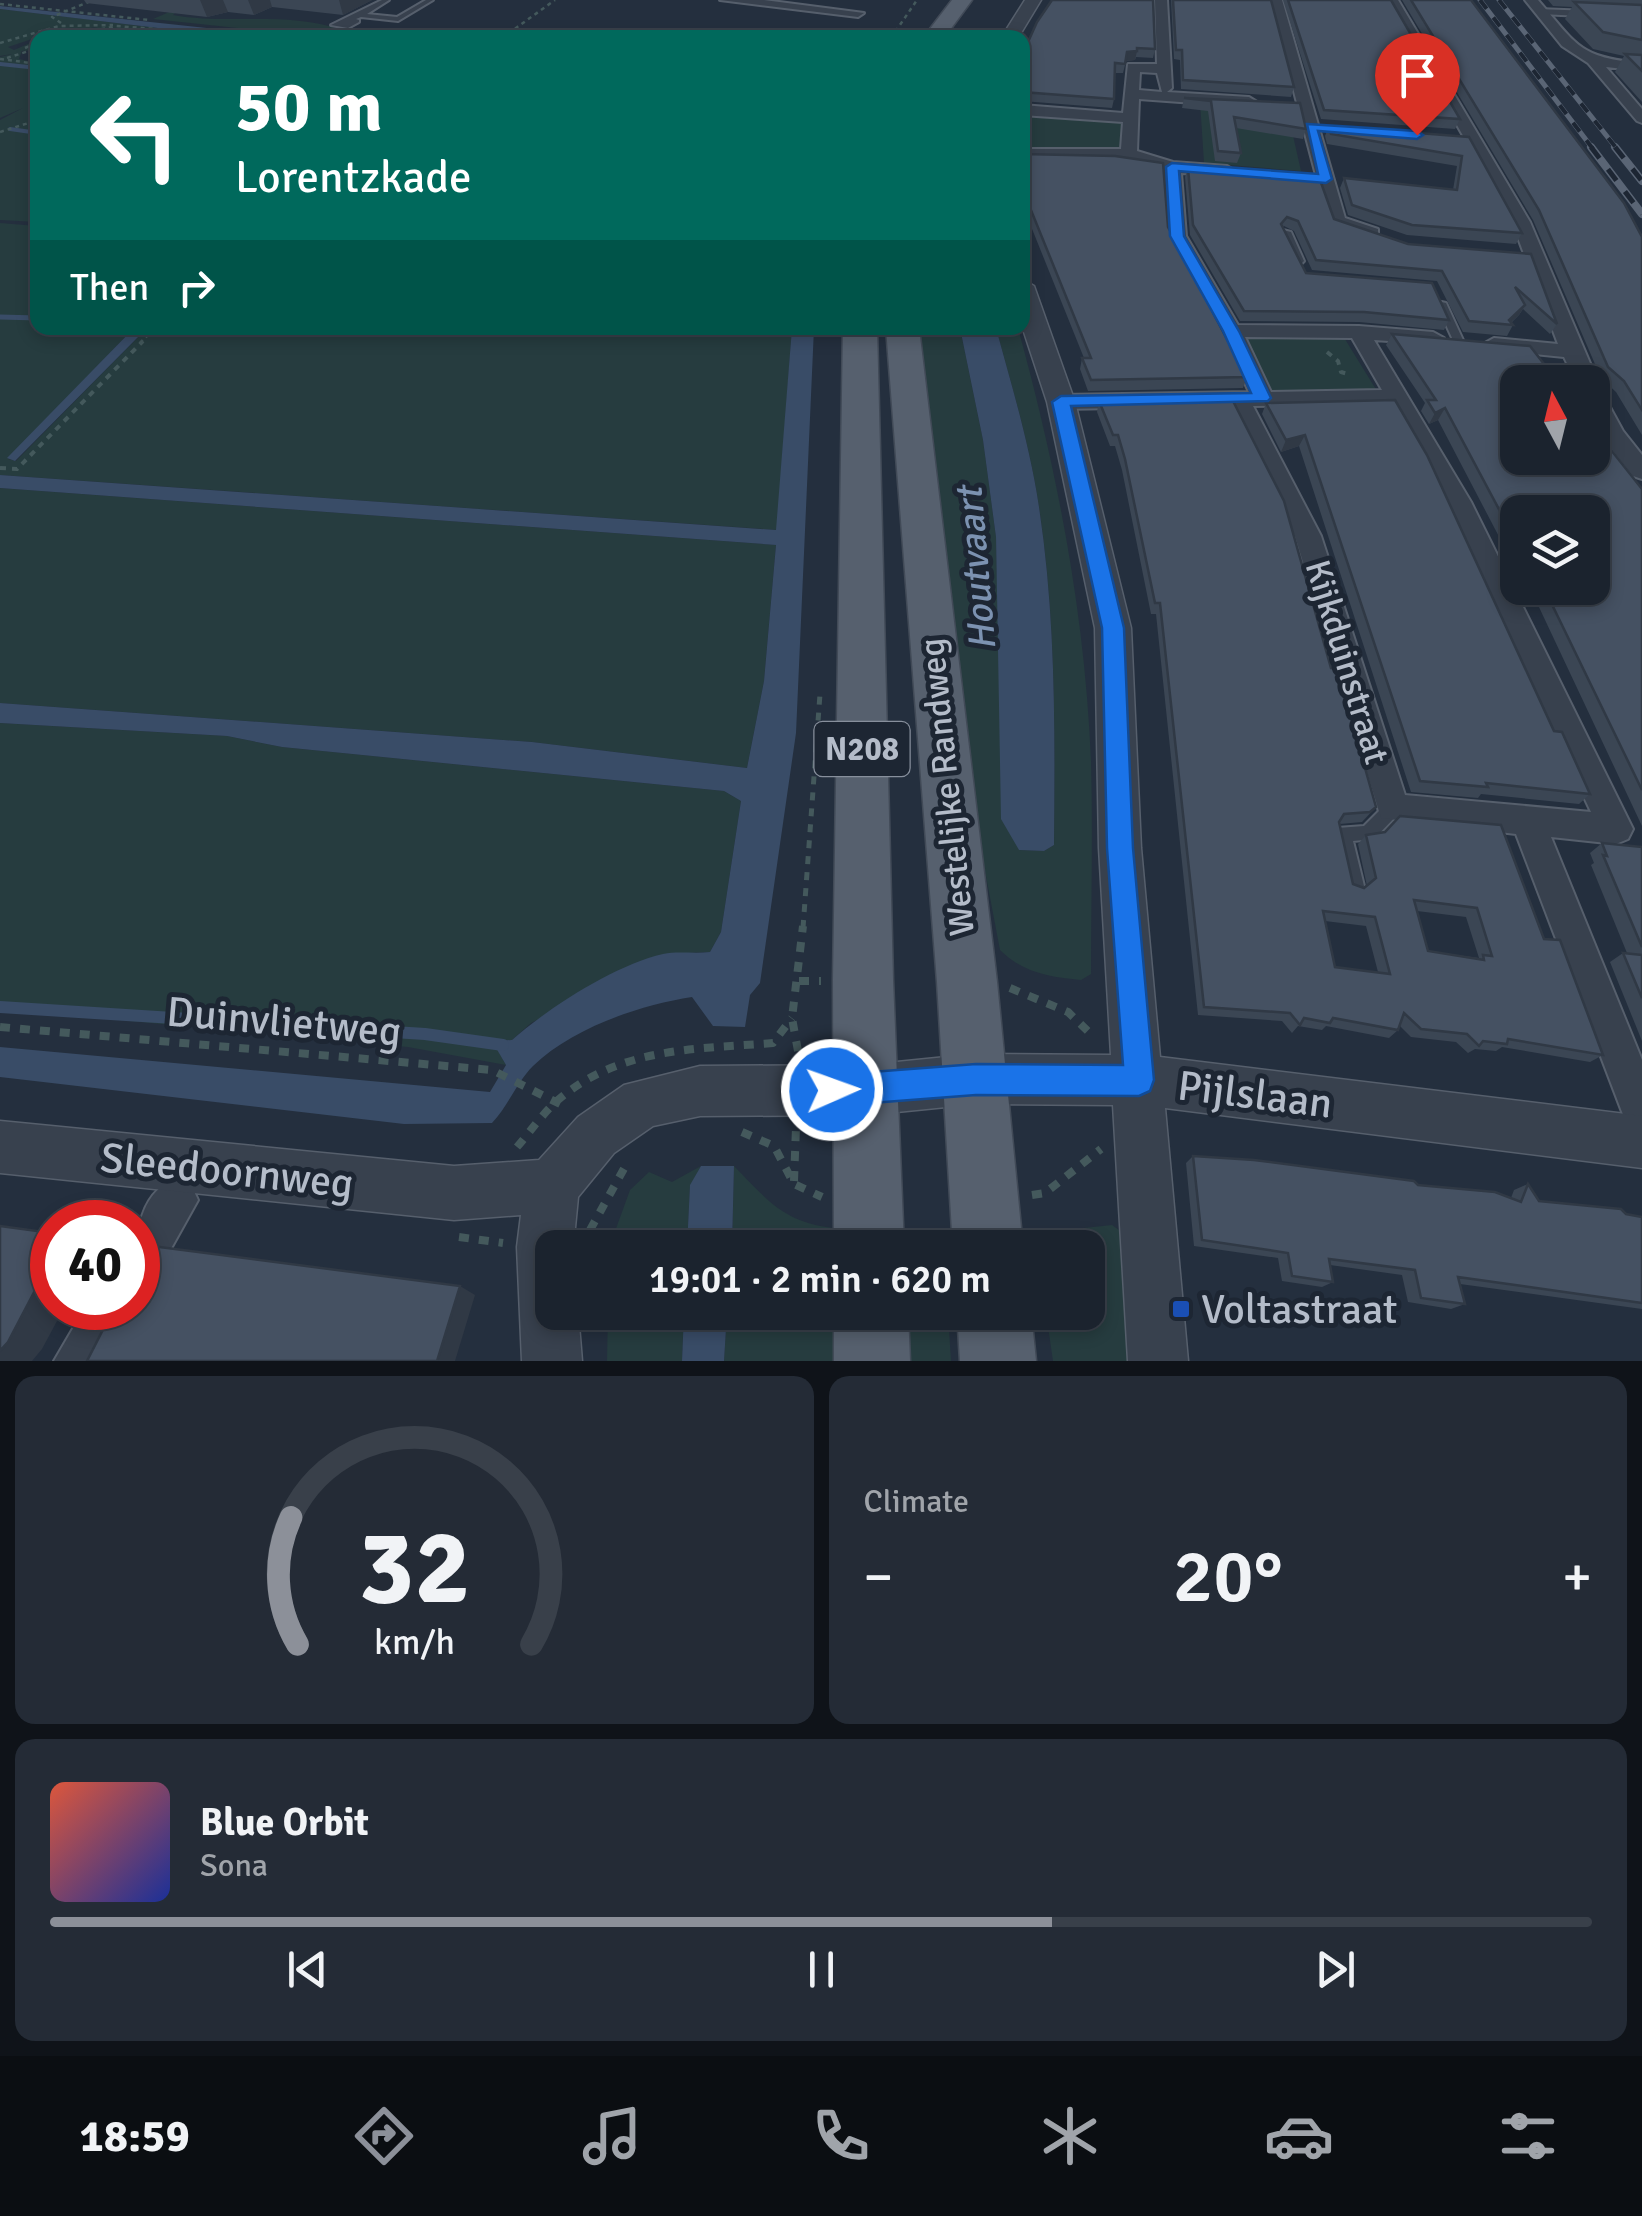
<!DOCTYPE html>
<meta charset="utf-8">
<style>
body{margin:0;font-family:Signika,sans-serif;background:#242b36;color:#f1f3f6;height:100vh;display:flex;flex-direction:column;font-size:38px;white-space:nowrap}
*{box-sizing:border-box;margin:0}
p{font-size:32px;color:#a0a4aa}
.icon{flex:none;width:55px;height:55px;fill:none;stroke:currentColor;stroke-width:2;stroke-linecap:round;stroke-linejoin:round}
.map{position:relative;height:1361px;overflow:hidden}
.side{display:flex;flex-direction:column;gap:15px;padding:15px;background:#0f1319;flex:1}
.side>*{flex:none}
.guide{position:absolute;left:30px;top:30px;width:1000px;height:305px;border-radius:20px;box-shadow:0 5px 15px #0003,0 0 0 2px #39404a;background:#00695c;color:#fff;overflow:hidden}
.needle{width:65px;rotate:353deg}
.buttons{position:absolute;left:1500px;top:365px;display:grid;gap:20px}
.buttons a{display:grid;place-items:center;width:110px;height:110px;border-radius:20px;background:#1b232e;box-shadow:0 5px 15px #0003,0 0 0 2px #39404a;font-size:50px}
.speed{position:absolute;left:30px;top:1200px;display:flex;gap:20px;font-size:50px;font-weight:700;text-align:center}
.speed>*{display:grid;place-content:center;width:130px;height:130px;border-radius:50%;background:#1b232e;box-shadow:0 5px 15px #0003,0 0 0 2px #39404a;line-height:1}
.speed .limit{border:15px solid #d22;background:#fff;color:#111}
.pin{position:absolute;display:grid;place-items:center;width:85px;height:85px;color:#fff;margin:-102px -42px;border-radius:50% 50% 50% 0;rotate:-45deg;box-shadow:0 0 10px #0007}
.pin .icon{rotate:45deg}
.me{position:absolute;width:110px;margin:-55px;rotate:88deg;stroke-linejoin:round;filter:drop-shadow(0 0 8px #0008)}
.turn{display:flex;align-items:center;gap:35px;height:210px;padding:0 40px;font-size:45px}
.turn .icon{width:130px;height:130px;stroke-width:2.5}
.turn b{display:block;font-size:70px;line-height:85px}
.then{display:flex;align-items:center;height:95px;padding:0 40px;background:#0003;gap:20px;font-size:38px}
.big{font-size:75px;font-weight:600;line-height:1.1}
.side .card{flex:1;display:flex;flex-direction:column;justify-content:center;gap:15px;min-width:0;padding:0 35px;border-radius:20px;background:#242b36}
.side .dial{align-items:center;gap:0}
.dial svg{height:260px;overflow:visible;fill:none;stroke:#39404a;stroke-width:7;stroke-linecap:round;text-anchor:middle}
.dial text{fill:#f1f3f6;stroke:none}
.song{display:flex;align-items:center;gap:30px}
.cover{width:120px;height:120px;border-radius:15px;background:linear-gradient(135deg,hsl(10 70% 55%),hsl(230 70% 35%))}
.played{height:10px;border-radius:5px;background:linear-gradient(90deg,#8c9099 65%,#39404a 65%)}
.keys{display:flex;justify-content:space-around;direction:ltr}
.heat{display:flex;justify-content:space-between;align-items:center;font-size:55px;direction:ltr}
.side .tiles{flex:1;display:grid;gap:15px;grid-template-columns:1fr 1fr}
.card:last-child{grid-column:span 2}
.trip{position:absolute;left:535px;top:1230px;width:570px;height:100px;border-radius:20px;background:#1b232e;box-shadow:0 5px 15px #0003,0 0 0 2px #39404a;font-weight:600;line-height:100px;text-align:center}
.tab-bar{display:flex;height:160px;justify-content:space-around;align-items:center;background:#0b0e12;color:#a0a4aa}
.tab-bar .icon{width:70px;height:70px}
.tab-bar .selected{color:#8c9099}
.tab-bar b{font-size:45px;color:#f1f3f6}
.map>svg:first-child{display:block}
</style>
<div class="map">
<svg width="1642" height="1361" viewBox="0 0 1642 1361">
<rect width="100%" height="100%" fill="#242f3e"/>
<path fill="#263c3f" d="M181,7L173,15C227,25 286,11 339,29L322,37L153,19Z
M0,9L185,31L170,38L141,34L49,37L102,26L35,38L8,47L14,50L37,40V50L22,51L19,59L37,63V222L0,220V120L23,108L0,118V57L12,54L0,56Z
M1200,102L1287,109L1301,171L1204,163Z
M1022,115L1122,122V151L1023,150Z
M0,223L37,226L38,328H134L8,459L16,461L147,328H792L777,530L0,475Z
M912,328H960L983,440L996,537L1000,694L1019,850L1044,851L1054,845C1055,732 1056,619 1039,507C1030,446 1012,387 996,328H1018C1057,470 1085,613 1091,761C1093,832 1091,903 1091,974L1081,980C1050,977 1023,973 1000,950L967,776Z
M1343,336L1377,391H1270L1244,337Z
M0,488L776,545L764,681L747,768L532,742L0,703Z
M0,723L227,736L282,747L724,791L741,801L721,932L710,952L665,954L531,1023L512,1040L493,1041L506,1065L408,1047L0,1009Z
M701,1166L690,1186L687,1247L609,1248L630,1190L649,1172L672,1182Z
M734,1166C772,1205 786,1224 842,1229V1247L732,1248Z
M1112,1225L1123,1233L1130,1361H1053L1046,1313L1088,1312V1248L1043,1246L1065,1230Z
M608,1313H684L682,1361H607Z
M727,1313H841L840,1361H724Z
M899,1313H948L951,1361H900Z"/>
<path fill="#394c67" d="M0,6L290,37L195,31L170,37L183,31L0,9Z
M134,328H147L15,461L7,458Z
M792,328H814L796,733L760,983L750,995L745,1027L713,1026L692,997C640,1005 572,1028 533,1066C517,1082 508,1106 492,1123L404,1124L0,1077V1047L490,1092L506,1065L492,1041L512,1040C548,1008 615,965 663,954C677,951 695,954 710,952L721,932L741,801L724,791L282,747L227,736L0,723V703L532,742L747,768L764,681L776,545L0,488V475L776,530Z
M960,328H996C1012,387 1030,446 1039,507C1056,620 1055,732 1054,845L1044,851L1019,850L1001,819L996,537L983,440Z
M701,1166H734L732,1247H687L690,1185Z
M684,1313H727L724,1361H682Z"/>
<g fill="none" stroke-linecap="round" stroke-linejoin="round">
<path stroke="#394c67" stroke-width="4" d="M0,64L38,68
M33,103L38,101
M10,129L38,133"/>
<path stroke="#394c67" stroke-width="5" d="M0,317L38,318"/>
<path stroke="#394c67" stroke-width="12" d="M0,1007L425,1034L503,1045"/>
<defs>
<path id="service" d="M382,0H389L367,14L397,17L426,0H433L398,21L361,17L356,19L359,20V22L348,28L331,25Z
M1283,230L1291,232L1304,261L1302,263L1294,261L1281,232Z
M1437,301L1446,303L1463,340L1462,342L1453,340L1436,303Z
M1393,801L1399,803L1401,808L1399,813L1374,839L1353,841L1364,886L1361,892L1355,894L1349,892L1335,833L1337,828L1364,826L1387,803Z"/>
<path id="pedestrian" d="M1538,9L1642,13V19L1541,14Z"/>
<path id="minor" d="M720,0H764L864,13L858,17Z
M1155,0H1167L1172,88L1167,92L1249,97L1257,102L1249,107L1139,99L1137,151L1173,162L1227,166L1235,171L1227,176L1181,173L1186,236L1238,325L1359,326L1433,332L1444,338L1433,344L1374,340L1471,502L1633,829L1628,839L1616,844L1551,837L1642,1060V1131L1627,1125L1516,834L1381,818L1295,536L1230,406L1061,409L1050,402L1061,395L1249,392L1221,331L1168,236L1164,170L1128,159H1022V149H1121L1123,122L1022,115V105L1123,113L1128,64H1157ZM1140,72L1157,73L1162,92L1139,90ZM1245,337L1352,338L1382,390L1271,392ZM1389,404L1445,502L1591,812L1405,795L1321,536L1253,406Z
M1270,0H1282L1345,218L1378,229V237H1364L1328,221Z
M1386,0H1398L1530,222L1598,382L1595,387L1592,382H1576L1564,357L1494,350L1483,344L1494,338L1558,344L1512,222Z
M1525,0H1538C1577,45 1579,58 1642,63V71L1606,67L1642,109V123L1637,121L1588,63L1562,46Z
M1592,387L1600,389L1623,431L1642,455V479L1633,476C1608,444 1592,430 1592,387Z
M176,1178L191,1185L198,1200L154,1279L138,1286C136,1246 133,1196 176,1178Z
M85,1308H134L105,1361H54Z"/>
<path id="tertiary" d="M1025,0H1041L1018,38H1001Z
M1022,279L1034,286L1075,402L1131,628L1141,848L1160,1057L1642,1116V1168L1165,1108L1188,1361H1128L1113,1105L976,1104L867,1115L700,1116L653,1126L614,1153L578,1197L573,1248H552V1312H578L582,1361H522L517,1247L521,1215L454,1220L0,1173V1121L454,1166L539,1160L578,1117L624,1085L700,1066L867,1065L976,1054L1111,1055L1099,848L1095,628L1047,402L1022,326Z"/>
<path id="primary" d="M952,0H972L944,38H923Z
M843,328H877L893,980L904,1248H834L833,980Z
M886,328H919L997,982L1023,1248H953L937,982Z
M834,1312H908L910,1361H834Z
M957,1312H1031L1036,1361H960Z"/>
</defs>
<use href="#service" stroke="#565f6c" stroke-width="4"/>
<use href="#pedestrian" stroke="#565f6c" stroke-width="4"/>
<use href="#minor" stroke="#565f6c" stroke-width="4"/>
<use href="#tertiary" stroke="#565f6c" stroke-width="3"/>
<use href="#primary" stroke="#414a57" stroke-width="3"/>
<path stroke="#44595c" stroke-width="2.5" stroke-dasharray="4 4" stroke-linecap="butt" d="M0,4L149,20
M61,23L52,17L93,0
M62,38L116,26L156,29L124,38
M151,38L167,31L157,29
M502,38L555,0
M891,38L917,0
M0,43L59,26L113,25
M25,48L38,42
M7,58L38,48
M0,59L38,64
M0,132L38,120
M140,343L155,328"/>
<path stroke="#44595c" stroke-width="4" stroke-dasharray="6 6" stroke-linecap="butt" d="M1327,352L1338,361L1341,372L1348,374
M0,468L17,469L143,341"/>
<path stroke="#44595c" stroke-width="5" stroke-dasharray="8 8" stroke-linecap="butt" d="M803,928L820,694"/>
<path stroke="#44595c" stroke-width="8" stroke-dasharray="10 10" stroke-linecap="butt" d="M799,981H821
M1010,988L1068,1012L1094,1037
M0,1027L492,1070L566,1107
M798,1051L792,1018L803,926
M742,1132L774,1146L794,1184L822,1197
M517,1147C530,1132 543,1113 558,1100C620,1047 697,1049 773,1043L792,1018
M794,1181L796,1127
M1032,1195L1045,1193L1101,1149
M590,1230L626,1165
M459,1237L503,1243"/>
<use href="#service" fill="#38414e" fill-rule="evenodd"/>
<use href="#pedestrian" fill="#38414e" fill-rule="evenodd"/>
<use href="#minor" fill="#38414e" fill-rule="evenodd"/>
<use href="#tertiary" fill="#38414e" fill-rule="evenodd"/>
<use href="#primary" fill="#56606e" fill-rule="evenodd"/>
<defs>
<path id="rail-far1" d="M1480,0L1593,149
M1499,0L1617,149"/>
<path id="rail" d="M1591,147L1642,214
M1615,147L1642,181"/>
</defs>
<use href="#rail-far1" stroke="#5a6575" stroke-width="5"/>
<use href="#rail" stroke="#5a6575" stroke-width="8"/>
<use href="#rail-far1" stroke="#1d2633" stroke-width="4" stroke-dasharray="11" stroke-linecap="butt"/>
<use href="#rail" stroke="#1d2633" stroke-width="5" stroke-dasharray="14" stroke-linecap="butt"/>
</g>
<path fill="#3b4654" fill-rule="evenodd" d="M84,0H372L343,15L272,7L254,15L228,12L207,17L86,3Z
M1171,0H1271L1294,87L1291,97L1181,89L1180,60L1174,59Z
M1283,0H1391L1460,119L1455,129L1321,119Z
M1402,0H1471L1642,237V435L1616,392L1601,378L1533,220Z
M1548,0H1642V102L1615,72L1624,56L1593,49L1565,19L1572,7L1553,6Z
M1037,22L1155,49L1153,58L1136,57L1135,60L1126,61L1123,73H1115L1114,99L1112,108L1022,101L1023,53Z
M1184,98L1300,103L1306,129L1303,139L1236,128L1241,153L1237,163L1215,161L1208,111L1182,108Z
M1329,126L1469,137L1522,233L1516,244L1407,235L1348,215L1340,188L1344,178L1453,190L1457,166L1327,144L1325,136Z
M1022,154L1168,227L1247,377L1243,388L1088,391L1080,369L1082,358H1084L1022,204Z
M1188,168L1408,244L1531,254L1557,324L1550,334L1523,309L1519,315L1511,323L1513,325L1507,336L1463,332L1437,281L1312,270L1294,231L1284,226L1283,227L1306,273L1449,320L1444,330L1359,322L1240,321L1190,235L1185,177Z
M1392,334L1642,489V826L1530,588H1592L1518,512V573L1438,420L1429,424L1421,411L1425,403L1386,345Z
M1395,400L1554,731L1590,794L1579,804L1481,794L1478,798L1411,792L1299,446L1281,452L1262,414L1266,403Z
M1099,401L1331,668L1353,705L1349,712L1376,807L1362,822L1340,824L1353,884L1364,888L1367,886L1358,844L1366,835L1544,939L1603,1055L1590,1062L1502,1047L1496,1051L1475,1049L1468,1053L1456,1042L1411,1037L1400,1026L1398,1030L1389,1038L1326,1026L1322,1030L1298,1026L1292,1033L1282,1021L1198,1015L1156,614H1151L1122,470L1115,446H1110L1097,412ZM1417,911L1466,917L1479,958L1428,951ZM1325,921L1366,926L1378,972L1335,967Z
M1602,843L1642,847V1041L1610,962L1623,953H1627L1591,865L1594,863L1590,853Z
M1193,1156L1511,1198L1514,1190L1528,1184L1539,1201L1642,1217V1309L1460,1284L1465,1304L1451,1309L1408,1302L1402,1275L1330,1265L1333,1282L1322,1287L1282,1281L1278,1258L1194,1246L1186,1163Z"/>
<path fill="#303945" d="M200,0H223L228,12L207,17Z
M248,0H270L272,7L254,15Z
M339,0H372L343,15Z
M1137,51L1135,60L1125,61L1127,52Z
M1525,305L1519,315L1508,325L1509,320Z
M1445,408L1438,420L1429,424L1435,413Z
M1305,435L1299,446L1281,452L1286,440Z
M52,1258V1308H64L42,1349L32,1361H0V1351Z
M460,1286L475,1295L455,1361H437Z"/>
<path fill="#455162" stroke="#303945" stroke-width="2.5" fill-rule="evenodd" d="M1052,0H1153L1155,49L1137,48V51L1127,52L1125,64L1115,63L1114,99L1022,92V58L1027,53H1023L1037,22Z
M1173,0H1271L1294,87L1183,80L1182,50H1176Z
M1288,0H1391L1460,119L1324,110Z
M1411,0H1471L1624,203L1642,237V410L1624,381L1608,367L1539,210Z
M1574,2L1642,5V40L1603,32Z
M1625,54L1642,55V71Z
M1184,98L1300,103L1306,129L1234,117L1241,153L1218,151L1211,101Z
M1329,126L1469,137L1522,233L1412,225L1352,205L1344,178L1457,190L1462,156L1331,134Z
M1022,154L1115,156L1163,163L1168,227L1247,377L1091,380L1082,358H1091L1024,193Z
M1188,168L1319,177L1334,219L1408,244L1531,254L1557,324L1515,287L1525,305L1509,320L1513,325L1469,321L1442,271L1316,260L1298,221L1287,217L1281,224L1306,273L1432,283L1449,320L1364,312L1244,311L1193,225Z
M1392,334L1530,346L1558,382H1518V458H1592V426L1642,489V790L1544,588H1592V512H1518V545L1445,408L1435,413L1427,400H1436Z
M1232,399L1284,501L1331,668L1342,669L1353,705L1347,704L1376,807L1370,812L1344,814L1339,822L1353,884L1364,888L1376,878L1366,835L1385,832L1400,816L1501,825L1544,939L1560,940L1603,1055L1508,1039L1507,1044L1483,1041L1479,1046L1467,1034L1421,1029L1404,1013L1398,1030L1333,1018L1330,1023L1304,1018L1300,1025L1290,1013L1204,1007L1160,603H1155L1125,459L1118,435H1113L1099,401ZM1414,900L1477,908L1492,956L1483,955L1484,960L1428,951ZM1323,911L1375,917L1390,974L1335,967Z
M1395,400L1427,455L1554,731L1562,732L1590,794L1486,783L1488,787L1420,781L1305,435L1286,440L1266,403Z
M1602,843L1642,847V947L1603,855L1607,856Z
M1623,953L1642,955V998Z
M1193,1156L1254,1160L1414,1181L1418,1185L1495,1192L1521,1202L1528,1184L1539,1201L1621,1209L1626,1214L1642,1217V1303L1458,1277L1465,1304L1421,1298L1415,1270L1329,1259L1333,1282L1292,1276L1288,1253L1202,1240Z
M0,1226L52,1233V1258L8,1342L0,1351Z
M144,1245L460,1286L437,1361H87L114,1308H138V1258Z"/>
<path fill="#1a73e8" stroke="#114b97" stroke-width="2.5" d="M1307,124L1417,131L1423,135L1417,139L1318,131L1332,179L1326,183L1179,171L1184,236L1239,331L1271,398L1268,401L1071,406L1124,628L1133,848L1154,1080L1150,1091L1139,1096L976,1095L832,1106L821,1101L817,1090L821,1080L832,1075L976,1064L1123,1065L1107,848L1102,628L1052,402L1061,396L1251,393L1223,331L1170,236L1166,167L1172,163L1318,174Z"/>
<rect fill="#1a4fb4" stroke="#1d2633" stroke-width="4" x="1171" y="1299" width="20" height="20" rx="5"/>
<g text-anchor="middle" dominant-baseline="central" stroke-width="10" stroke-linejoin="round" paint-order="stroke">
<rect fill="#1d2633" stroke="#878f9c" stroke-width="2.5" x="814.5" y="722" width="95" height="54" rx="8"/>
<g font-size="32" font-weight="bold" fill="#b4bcc9">
<text x="862" y="749">N208</text>
</g>
<g font-size="35" fill="#b4bcc9" stroke="#1d2633">
<text transform="translate(1347 662) rotate(73)">Kijkduinstraat</text>
<text transform="translate(947 787) rotate(-96)">Westelijke Randweg</text>
</g>
<g font-size="38" font-style="italic" fill="#7c92b1" stroke="#1d2633">
<text transform="translate(976 569) rotate(-95)">Houtvaart</text>
</g>
<g font-size="42" fill="#b4bcc9" stroke="#1d2633">
<text transform="translate(284 1022) rotate(5)">Duinvlietweg</text>
<text transform="translate(1255 1095) rotate(7)">Pijlslaan</text>
<text transform="translate(227 1171) rotate(6)">Sleedoornweg</text>
</g>
<g font-size="42" fill="#b4bcc9" stroke="#1d2633" text-anchor="start">
<text x="1201" y="1309">Voltastraat</text>
</g>
</g>
</svg>
<div class="buttons">
<a><svg class="needle" viewBox="-14 -14 28 28"><path d="M0-13l5 13h-10z" fill="#e53935"/><path d="M0 13l5-13h-10z" fill="#a0a4aa"/></svg></a>
<a><svg class="icon" aria-label="layers" viewBox="0 0 24 24"><path d="M12 4l9 5-9 5-9-5zM3 14l9 5 9-5"/></svg></a>
</div>
<div class="speed"><div class="limit">40</div></div>
<div class="pin" style="left:1417px;top:135px;background:#d93025"><svg class="icon" aria-label="arrive" viewBox="0 0 24 24"><path d="M6 21V4h12l-3 4 3 4H6"/></svg></div>
<svg class="me" style="left:832px;top:1090px" viewBox="-20 -20 40 40"><circle r="17" fill="#1a73e8" stroke="#fff" stroke-width="3"/><path d="M0-11L8 9 0 5-8 9z" fill="#fff"/></svg>
<div class="trip">19:01 · 2 min · 620 m</div>
<div class="guide">
<div class="turn"><svg class="icon" aria-label="left" viewBox="0 0 24 24"><path d="M17 20v-9H6M10 6l-5 5 5 5"/></svg><div><b>50 m</b>Lorentzkade</div></div>
<div class="then">Then<svg class="icon" aria-label="right" viewBox="0 0 24 24"><path d="M7 20v-9h11M14 6l5 5-5 5"/></svg></div>
</div>
</div>
<section class="side">
<div class="tiles">
<div class="card dial"><svg viewBox="0 0 100 80">
<path d="M14 69A42 42 0 1 1 86 69"/>
<path d="M14 69A42 42 0 0 1 12 30" stroke="#8c9099"/>
<text x="50" y="56" font-size="32" font-weight="700">32</text>
<text x="50" y="72" font-size="11">km/h</text>
</svg></div>
<div class="card"><p>Climate</p>
<div class="heat"><a>−</a><b class="big">20°</b><a>+</a></div>
</div>
<div class="card">
<div class="song"><i class="cover"></i><div><b>Blue Orbit</b><p>Sona</p></div></div>
<div class="played"></div>
<div class="keys"><svg class="icon" aria-label="previous" viewBox="0 0 24 24"><path d="M18 5L8 12l10 7zM5 5v14"/></svg><svg class="icon" aria-label="pause" viewBox="0 0 24 24"><path d="M8 5v14M16 5v14"/></svg><svg class="icon" aria-label="next" viewBox="0 0 24 24"><path d="M6 5l10 7-10 7zM19 5v14"/></svg></div>
</div>
</div>
</section>
<nav class="tab-bar">
<b>18:59</b>
<svg class="icon selected" aria-label="directions" viewBox="0 0 24 24"><path d="M12 3l9 9-9 9-9-9zM9 14v-3h6M13 9l2 2-2 2"/></svg>
<svg class="icon" aria-label="music" viewBox="0 0 24 24"><path d="M9 18V5l10-2v13"/><circle cx="6" cy="18" r="3"/><circle cx="16" cy="16" r="3"/></svg>
<svg class="icon" aria-label="phone" viewBox="0 0 24 24"><path d="M5 4h4l2 5-3 2q2 4 5 5l2-3 5 2v4C11 20 4 13 5 4z"/></svg>
<svg class="icon" aria-label="climate" viewBox="0 0 24 24"><path d="M12 3v18M4 7l16 10M4 17L20 7"/></svg>
<svg class="icon" aria-label="car" viewBox="0 0 24 24"><path d="M5 17H2v-5l4-1 3-4h7l3 4 3 1v5h-3M9 17h6M6 11h13"/><circle cx="7" cy="17" r="2"/><circle cx="17" cy="17" r="2"/></svg>
<svg class="icon" aria-label="filters" viewBox="0 0 24 24"><path d="M4 7h16M4 17h16"/><circle cx="9" cy="7" r="2"/><circle cx="15" cy="17" r="2"/></svg>
</nav>
